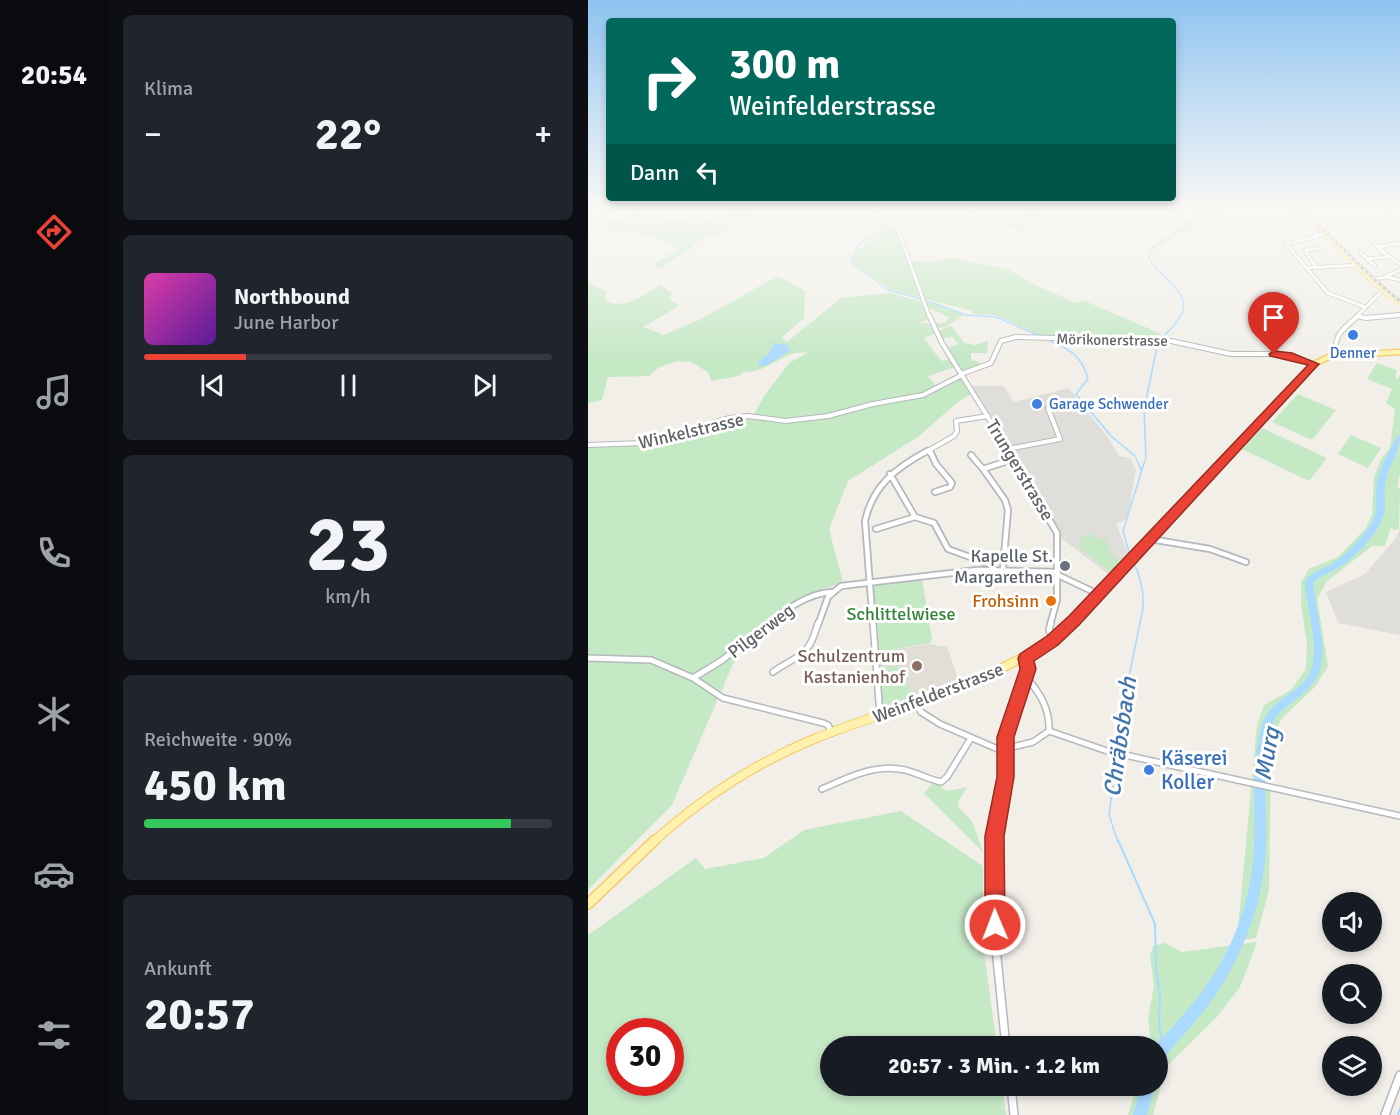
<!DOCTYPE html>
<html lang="de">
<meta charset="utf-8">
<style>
body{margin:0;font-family:Signika,sans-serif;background:#20242c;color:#f1f3f6;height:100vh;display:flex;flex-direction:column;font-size:22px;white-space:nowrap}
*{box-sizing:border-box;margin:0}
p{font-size:20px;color:#9ea1a6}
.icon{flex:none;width:33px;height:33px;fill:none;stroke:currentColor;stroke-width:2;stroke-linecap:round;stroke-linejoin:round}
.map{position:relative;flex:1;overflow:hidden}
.drawer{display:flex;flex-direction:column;gap:15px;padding:15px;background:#0d0f14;width:480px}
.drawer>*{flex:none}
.top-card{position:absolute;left:18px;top:18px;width:570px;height:183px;border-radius:6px;box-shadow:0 3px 9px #0003;background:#00695c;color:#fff;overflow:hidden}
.fabs{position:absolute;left:734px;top:892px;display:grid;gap:12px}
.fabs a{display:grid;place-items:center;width:60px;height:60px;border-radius:50%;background:#171b24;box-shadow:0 3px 9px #0003;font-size:30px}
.speed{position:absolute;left:18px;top:1018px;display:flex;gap:12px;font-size:30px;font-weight:700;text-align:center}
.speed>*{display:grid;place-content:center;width:78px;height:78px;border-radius:50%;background:#171b24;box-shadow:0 3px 9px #0003;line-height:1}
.speed .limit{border:9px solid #d22;background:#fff;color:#111}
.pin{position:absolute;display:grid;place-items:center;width:51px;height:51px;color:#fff;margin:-62px -26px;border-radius:50% 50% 50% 0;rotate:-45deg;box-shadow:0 0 6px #0007}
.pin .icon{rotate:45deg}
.me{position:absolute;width:66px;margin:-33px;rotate:359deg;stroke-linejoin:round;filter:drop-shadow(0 0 4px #0008)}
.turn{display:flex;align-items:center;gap:21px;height:126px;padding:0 24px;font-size:27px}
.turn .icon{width:78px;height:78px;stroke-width:2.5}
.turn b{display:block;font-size:42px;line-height:51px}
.then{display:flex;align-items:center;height:57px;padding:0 24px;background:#0003;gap:12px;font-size:22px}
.big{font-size:45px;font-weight:700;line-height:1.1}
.drawer .card{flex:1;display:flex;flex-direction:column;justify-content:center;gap:9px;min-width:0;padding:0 21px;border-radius:9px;background:#20242c}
.drawer .dial{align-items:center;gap:0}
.dial b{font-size:78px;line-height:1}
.song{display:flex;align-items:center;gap:18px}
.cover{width:72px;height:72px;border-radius:9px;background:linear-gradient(135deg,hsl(320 70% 55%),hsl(270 70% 35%))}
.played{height:6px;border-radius:3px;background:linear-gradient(90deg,#ea4335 25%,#363941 25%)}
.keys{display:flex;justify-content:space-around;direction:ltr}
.heat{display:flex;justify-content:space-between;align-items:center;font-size:33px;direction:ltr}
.charge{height:9px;border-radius:4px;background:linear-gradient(90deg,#34c759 90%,#363941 0)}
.trip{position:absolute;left:232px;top:1036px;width:348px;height:60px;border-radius:30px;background:#171b24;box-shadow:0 3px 9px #0003;font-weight:700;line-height:60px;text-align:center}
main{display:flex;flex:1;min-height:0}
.tabs{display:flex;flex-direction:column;width:108px;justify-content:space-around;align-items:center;background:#090b0e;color:#9ea1a6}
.tabs .icon{width:42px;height:42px}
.tabs .on{color:#ea4335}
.tabs b{font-size:27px;color:#f1f3f6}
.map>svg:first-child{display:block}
</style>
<main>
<nav class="tabs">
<b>20:54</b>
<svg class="icon on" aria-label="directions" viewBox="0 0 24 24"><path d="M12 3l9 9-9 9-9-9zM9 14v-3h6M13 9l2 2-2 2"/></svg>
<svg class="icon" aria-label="music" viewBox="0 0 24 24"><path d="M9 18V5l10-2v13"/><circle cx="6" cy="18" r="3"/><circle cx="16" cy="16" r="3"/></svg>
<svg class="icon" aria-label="phone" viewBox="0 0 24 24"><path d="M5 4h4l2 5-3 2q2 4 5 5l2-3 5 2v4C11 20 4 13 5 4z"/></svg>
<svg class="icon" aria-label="climate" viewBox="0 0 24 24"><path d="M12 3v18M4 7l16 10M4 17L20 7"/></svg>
<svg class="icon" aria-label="car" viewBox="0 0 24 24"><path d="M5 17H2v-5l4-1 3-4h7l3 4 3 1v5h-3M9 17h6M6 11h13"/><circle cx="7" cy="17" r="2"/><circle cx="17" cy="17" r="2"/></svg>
<svg class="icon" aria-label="filters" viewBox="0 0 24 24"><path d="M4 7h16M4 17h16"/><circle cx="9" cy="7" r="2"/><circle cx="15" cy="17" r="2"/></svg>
</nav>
<section class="drawer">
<div class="card"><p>Klima</p>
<div class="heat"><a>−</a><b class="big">22°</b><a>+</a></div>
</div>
<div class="card">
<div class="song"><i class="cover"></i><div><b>Northbound</b><p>June Harbor</p></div></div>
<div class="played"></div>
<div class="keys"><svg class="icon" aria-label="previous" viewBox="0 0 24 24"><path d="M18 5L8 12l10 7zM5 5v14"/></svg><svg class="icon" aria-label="pause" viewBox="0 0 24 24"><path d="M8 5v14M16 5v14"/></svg><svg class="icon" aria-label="next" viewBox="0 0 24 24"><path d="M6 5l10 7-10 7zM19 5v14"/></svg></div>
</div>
<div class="card dial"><b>23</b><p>km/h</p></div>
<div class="card"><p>Reichweite · 90%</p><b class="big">450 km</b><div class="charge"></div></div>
<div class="card"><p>Ankunft</p><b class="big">20:57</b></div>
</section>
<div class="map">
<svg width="812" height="1115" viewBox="0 0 812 1115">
<rect width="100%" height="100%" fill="#f1efe8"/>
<path fill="#e0deda" d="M384,386H416L425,402L481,388L521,439L531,456L542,458L548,470L539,519L528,524L541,555L520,574L473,538L457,504Z
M812,529V635L750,623L738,592L777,574L808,538Z"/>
<path fill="#e1ded6" d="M341,644L359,647L371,681L300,707L295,706L293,703L291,652Z"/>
<path fill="#c5e8c5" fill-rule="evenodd" d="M50,207H88L79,215V218L85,222H105L121,228L117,230L134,231L111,222L128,215L170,211L138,230L112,241L72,269L65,265L92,248L62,236L12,227L52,210Z
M460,207L465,209L431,230L364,208Z
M621,211L630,213V219L606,225L564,249H558L583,235L613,212Z
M307,225L332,298L303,290L264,262L269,248H273L298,228Z
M365,258L419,269L455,289L489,303L495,300L573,334L568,339H486L481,332H467V338H457L408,315L385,314V311L337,299L323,261L344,262Z
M190,276L217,291L216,318L194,337L199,342L253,298L302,293L334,302L340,320L328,323H340L347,334L336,338L353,361L362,359L367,367L340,376L348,386L354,388L372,377L384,394L371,401L330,437L260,481L241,529L255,583L235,589L154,643L84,805L0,890V446L55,444L137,420L164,417L177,395L201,363L219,353C198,348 180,374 155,372L151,376L123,381L120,372L103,362L89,361L70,368L61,376L20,377L14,400L0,403V283L18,291L16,300C38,311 52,296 72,285L85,294L80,297L91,306L55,327L72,333L73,336L113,319Z
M337,302L347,303L377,314L357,327L348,328L346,323H357L361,317L340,308Z
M363,325L376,343L387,345L400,341L399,353H383V359L392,363V367L373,371L359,348L370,344L365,337L353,339L349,332Z
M789,363L810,371L807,374L809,379L812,375V474L809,487L812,489L811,529L806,530L803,527L797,546H784L739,581L729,599L740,666L727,687L694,718L683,739L681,890L668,938L649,941L669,725L676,705L703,690L718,669L719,644L713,604V583L721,569L750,557L778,528L784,515L786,477L793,459L802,448L807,409L798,403L804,389L779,379Z
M710,394L748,410L724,440L684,422Z
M674,428L739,458L721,481L654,449Z
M763,435L793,448L780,468L750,454Z
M503,532L506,539L517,538L526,557L529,558L533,565L527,572L518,569L491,547L492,539Z
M334,579L344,639L342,643L291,652L285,586L292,583Z
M311,666L315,670L325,698L299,707L294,703L292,668Z
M346,782L359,791L379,787L370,802L371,808L384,821L395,852L336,793Z
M313,811L395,866V944L409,1047H243V1086H414L418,1115H0V935L108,858L117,869L176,858L216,830ZM32,1032H82V1083H32Z
M669,942L652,987L628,1018L581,1064L576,1073L565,1115H540L549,1086H570V1047H561L563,1041L560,1019L566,985L562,956L565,946L576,943L594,952Z"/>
<path fill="#aadaff" d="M186,342L189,344H198L203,350L179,365L172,366L170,363L181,353Z"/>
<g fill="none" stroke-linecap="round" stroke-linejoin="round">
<path stroke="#aadaff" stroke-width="1.5" d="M278,207L295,216V228C282,238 264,244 264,263L300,290L333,299
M562,251L611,214L612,207
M562,253L561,259C586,292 618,300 573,338
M337,300L378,315L408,317L452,336
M460,340C481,349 494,355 500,379L488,394L524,437L547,456
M548,458L553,470
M558,459L556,410L570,342
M542,555L535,531L557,460
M526,750L555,608C556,591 553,577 545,562
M526,755L524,764L526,778L521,815L530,842"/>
<path stroke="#aadaff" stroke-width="2" d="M530,840L567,924L568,970L572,995L571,1024L575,1048
M810,1115L812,1108"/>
<path fill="#aadaff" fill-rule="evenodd" d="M810,435H812C812,452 802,463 798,479C796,489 797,497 797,507C796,528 770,555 753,566C744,573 733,574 725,583C727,618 749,663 718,691C707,702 688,710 684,726C673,766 679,808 678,848C675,901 656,954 626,997C613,1017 595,1034 580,1053L575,1064L570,1066V1047H568L570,1043C586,1025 603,1007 617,988C646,947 664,898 666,848C668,807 662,764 674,725C682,698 712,695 722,672C733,648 718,608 717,582C725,569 736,570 747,562C761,552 774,538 783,524C791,512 787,501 788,488C790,470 801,451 810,435Z
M553,1086H567L559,1115H545Z"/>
<defs>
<path id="minor-far4" d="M302,207L341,316
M717,214L812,216
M759,214L795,252L812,264
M706,216L729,235
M739,234L698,244L740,293L777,307
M790,247L812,243
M773,253L787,266
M779,259L800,257
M727,266L717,250L732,248
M718,268L770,265
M798,277L812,280
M781,279L794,278L812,270
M769,316L794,291
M798,316L812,315"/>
<path id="minor-far3" d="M341,315L354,343L422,453
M769,316L778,318L812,315
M750,355C742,336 758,327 771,315
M373,374L403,363L413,341L428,337L583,341L643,354H694L726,364
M0,445L54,443L142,418L160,416L198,421L240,416L285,404L335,395L374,375
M420,449L472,439L460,408
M341,450L342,453
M336,453L366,436L369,431L368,421L400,416"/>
<path id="minor-far2" d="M342,451L348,464L364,483L362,487L347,492
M421,451L469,533V600L462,625
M383,455L395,469
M302,474L327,517L346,523L360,549L401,564L405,568
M288,529L327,517
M562,539L622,549L658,562
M415,568L420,510L417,500L395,469L426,459
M470,575L510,594
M179,625C198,610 218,594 243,592
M230,625L240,597L253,586L389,570L470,572
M285,625L277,521C285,485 308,468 339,451"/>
<path id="minor-far1" d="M285,623L292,715
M463,623L461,630L464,638
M0,658L63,660L105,678L135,698L235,723L240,725L244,733
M185,672C212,653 220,659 230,623
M438,677C452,693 462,709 461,731
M105,678L133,661L181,623
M327,702L333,712L352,724L412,750L445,742L461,731
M461,731L519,751L812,816
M234,789C259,778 288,763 317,770C329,773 340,779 353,782L359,777L383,738
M407,842L417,777L419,731L440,669L438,659"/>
<path id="minor" d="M407,840L408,948L418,1047
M423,1086L426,1115
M797,1115L812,1075"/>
<path id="major-far4" d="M708,207C745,237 773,276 812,303"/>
<path id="major-far3" d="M643,453L726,364L743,356L812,352"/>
<path id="major-far2" d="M481,625L644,451"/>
<path id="major-far1" d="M65,842C114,798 165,764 226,739C309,705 415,684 483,623"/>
<path id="major" d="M0,904L67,840"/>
</defs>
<use href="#minor-far4" stroke="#b5b8bc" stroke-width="4.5"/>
<use href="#minor-far3" stroke="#b5b8bc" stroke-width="6"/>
<use href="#minor-far2" stroke="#b5b8bc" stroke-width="8"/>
<use href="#minor-far1" stroke="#b5b8bc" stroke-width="8"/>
<use href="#minor" stroke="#b5b8bc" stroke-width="10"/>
<use href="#major-far4" stroke="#f2c960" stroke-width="5"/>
<use href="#major-far3" stroke="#f2c960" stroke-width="7"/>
<use href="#major-far2" stroke="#f2c960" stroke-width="9"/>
<use href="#major-far1" stroke="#f2c960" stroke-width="10"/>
<use href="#major" stroke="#f2c960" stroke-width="12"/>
<use href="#minor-far4" stroke="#fff" stroke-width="3"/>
<use href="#minor-far3" stroke="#fff" stroke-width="4"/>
<use href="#minor-far2" stroke="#fff" stroke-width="4.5"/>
<use href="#minor-far1" stroke="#fff" stroke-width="5"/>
<use href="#minor" stroke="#fff" stroke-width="7"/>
<use href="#major-far4" stroke="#fff2af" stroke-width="4"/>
<use href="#major-far3" stroke="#fff2af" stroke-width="4.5"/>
<use href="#major-far2" stroke="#fff2af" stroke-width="6"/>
<use href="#major-far1" stroke="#fff2af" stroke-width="8"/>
<use href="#major" stroke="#fff2af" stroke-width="9"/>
<defs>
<path id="rail" d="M710,207C746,236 775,273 812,301"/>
</defs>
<use href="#rail" stroke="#b6b7b8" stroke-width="3"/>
<use href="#rail" stroke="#fff" stroke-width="1.5" stroke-dasharray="3" stroke-linecap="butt"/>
</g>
<linearGradient id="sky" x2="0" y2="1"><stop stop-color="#8fc3f1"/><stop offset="0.57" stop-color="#f9f8f5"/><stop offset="1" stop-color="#f9f8f5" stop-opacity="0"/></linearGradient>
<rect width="812" height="363" fill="url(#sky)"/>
<path fill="#ea4335" stroke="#982c22" stroke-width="1.5" d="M686,351L704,353L731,364L491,625L470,645L446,661L448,669L426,737V777L416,836L417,925L414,932L407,935L400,932L397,925V836L409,777V737L432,669L430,658L432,654L459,636L481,616L720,365L682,356L681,354Z"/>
<g fill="#3f7fe0" stroke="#fff" stroke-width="2">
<circle cx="765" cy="335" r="6"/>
<circle cx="449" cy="404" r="6"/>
<circle cx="561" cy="770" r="6"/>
</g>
<circle fill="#6b7280" stroke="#fff" stroke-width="2" cx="477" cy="566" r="6"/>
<circle fill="#e8710a" stroke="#fff" stroke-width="2" cx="463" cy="601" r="6"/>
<circle fill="#8d6e63" stroke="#fff" stroke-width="2" cx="329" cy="666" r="6"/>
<g text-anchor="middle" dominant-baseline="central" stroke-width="6" stroke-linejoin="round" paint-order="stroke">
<g font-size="15" fill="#5f6368" stroke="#fff">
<text transform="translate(524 340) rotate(1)">Mörikonerstrasse</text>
</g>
<g font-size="15" fill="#366cbe" stroke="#fff">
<text x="765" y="353">Denner</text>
<text x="461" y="404" text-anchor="start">Garage Schwender</text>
</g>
<g font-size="18" fill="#5f6368" stroke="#fff">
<text transform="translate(103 431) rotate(-13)">Winkelstrasse</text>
<text transform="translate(432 470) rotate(59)">Trungerstrasse</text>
<text transform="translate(173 631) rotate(-37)">Pilgerweg</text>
<text transform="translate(350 693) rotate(-21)">Weinfelderstrasse</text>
</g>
<g font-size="18" fill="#5b616d" stroke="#fff" text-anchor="end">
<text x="465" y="556">Kapelle St.<tspan x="465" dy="21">Margarethen</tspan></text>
</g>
<g font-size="18" fill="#c56008" stroke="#fff" text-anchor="end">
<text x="451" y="601">Frohsinn</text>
</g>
<g font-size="18" fill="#348238" stroke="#fff">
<text x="313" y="614">Schlittelwiese</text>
</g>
<g font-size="18" fill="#785e54" stroke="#fff" text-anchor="end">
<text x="317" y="656">Schulzentrum<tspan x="317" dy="21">Kastanienhof</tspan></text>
</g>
<g font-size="21" fill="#366cbe" stroke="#fff" text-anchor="start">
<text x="573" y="758">Käserei<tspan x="573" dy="24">Koller</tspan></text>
</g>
<g font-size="24" font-style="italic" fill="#4174aa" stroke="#fff">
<text transform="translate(532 737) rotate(-82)">Chräbsbach</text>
<text transform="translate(679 754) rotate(-80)">Murg</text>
</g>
</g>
</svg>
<div class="fabs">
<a><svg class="icon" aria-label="sound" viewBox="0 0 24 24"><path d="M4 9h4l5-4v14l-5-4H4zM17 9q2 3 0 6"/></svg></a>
<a><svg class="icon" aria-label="search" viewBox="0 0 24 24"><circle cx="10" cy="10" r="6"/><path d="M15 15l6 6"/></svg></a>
<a><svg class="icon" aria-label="layers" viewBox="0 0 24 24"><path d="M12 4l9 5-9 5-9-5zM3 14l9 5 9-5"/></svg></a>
</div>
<div class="speed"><div class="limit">30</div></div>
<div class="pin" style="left:686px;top:354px;background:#d93025"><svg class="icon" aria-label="arrive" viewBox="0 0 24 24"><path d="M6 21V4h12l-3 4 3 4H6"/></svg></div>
<svg class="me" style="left:407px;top:925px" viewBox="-20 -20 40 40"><circle r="17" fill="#ea4335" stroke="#fff" stroke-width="3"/><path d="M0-11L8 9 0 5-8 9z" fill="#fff"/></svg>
<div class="trip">20:57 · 3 Min. · 1.2 km</div>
<div class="top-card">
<div class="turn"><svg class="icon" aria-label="right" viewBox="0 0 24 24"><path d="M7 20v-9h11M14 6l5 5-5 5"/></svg><div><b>300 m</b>Weinfelderstrasse</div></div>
<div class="then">Dann<svg class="icon" aria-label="left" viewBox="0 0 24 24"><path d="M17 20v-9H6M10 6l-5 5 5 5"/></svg></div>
</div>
</div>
</main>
